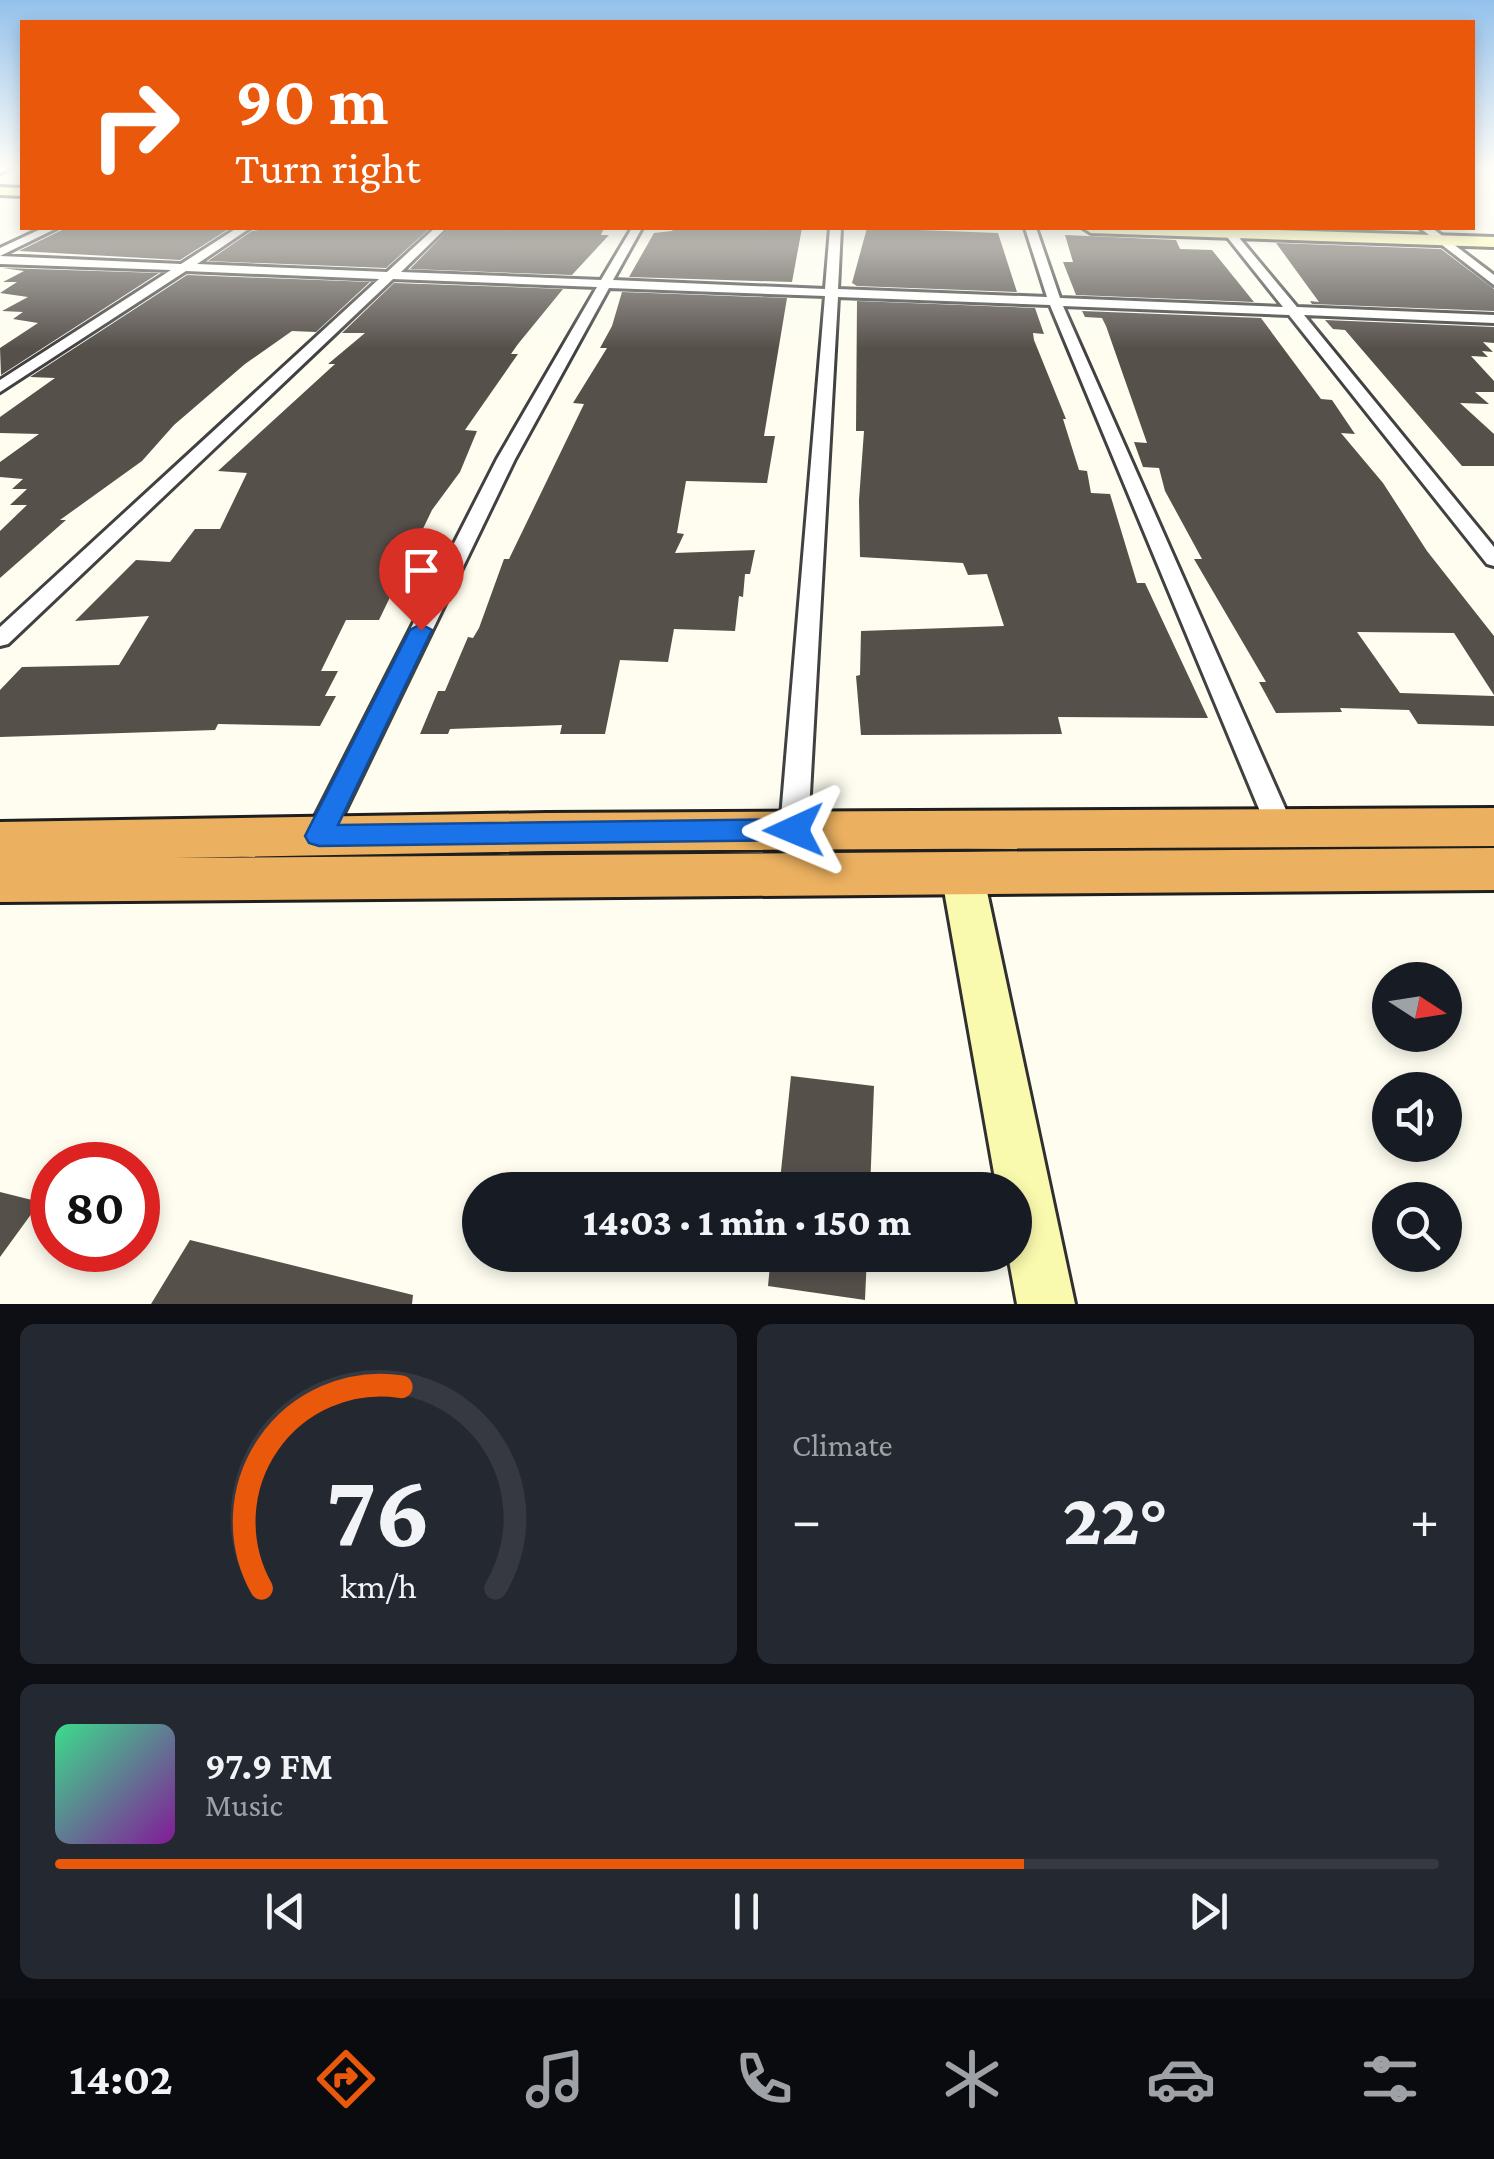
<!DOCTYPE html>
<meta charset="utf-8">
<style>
body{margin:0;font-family:"Crimson Pro",serif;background:#242831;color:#f1f3f6;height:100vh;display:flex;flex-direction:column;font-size:38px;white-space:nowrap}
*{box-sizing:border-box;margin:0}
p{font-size:32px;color:#9ea1a6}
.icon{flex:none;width:55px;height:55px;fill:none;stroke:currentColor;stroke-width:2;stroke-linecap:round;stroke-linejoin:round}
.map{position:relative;height:1304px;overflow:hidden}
.panel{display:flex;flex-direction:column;gap:20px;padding:20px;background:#0d0f14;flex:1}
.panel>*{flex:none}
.hud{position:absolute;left:20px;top:20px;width:1455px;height:210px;border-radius:0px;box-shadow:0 5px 15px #0003;background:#ea580c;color:#fff;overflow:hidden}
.needle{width:65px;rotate:102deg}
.tools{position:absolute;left:1372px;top:962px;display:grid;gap:20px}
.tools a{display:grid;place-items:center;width:90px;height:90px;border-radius:50%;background:#171b24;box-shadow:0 5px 15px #0003;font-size:50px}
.speed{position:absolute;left:30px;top:1142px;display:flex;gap:20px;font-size:50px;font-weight:700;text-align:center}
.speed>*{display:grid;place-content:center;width:130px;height:130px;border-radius:50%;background:#171b24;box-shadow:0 5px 15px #0003;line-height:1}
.speed .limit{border:15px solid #d22;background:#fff;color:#111}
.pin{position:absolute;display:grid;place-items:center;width:85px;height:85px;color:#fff;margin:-102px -42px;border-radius:50% 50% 50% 0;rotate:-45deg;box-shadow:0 0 10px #0007}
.pin .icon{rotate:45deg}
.me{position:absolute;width:110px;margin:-55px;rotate:269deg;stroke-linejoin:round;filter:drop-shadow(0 0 8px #0008)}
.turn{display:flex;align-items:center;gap:35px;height:210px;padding:0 50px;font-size:45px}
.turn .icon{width:130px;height:130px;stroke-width:2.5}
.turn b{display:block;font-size:70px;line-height:85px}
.big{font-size:75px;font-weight:800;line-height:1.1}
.panel .tile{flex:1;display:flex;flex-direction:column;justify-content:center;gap:15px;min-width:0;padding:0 35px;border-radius:15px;background:#242831}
.panel .dial{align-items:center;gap:0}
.dial svg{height:260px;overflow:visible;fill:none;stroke:#363941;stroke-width:7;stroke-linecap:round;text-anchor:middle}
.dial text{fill:#f1f3f6;stroke:none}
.song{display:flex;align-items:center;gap:30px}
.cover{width:120px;height:120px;border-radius:15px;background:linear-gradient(135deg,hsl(150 70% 55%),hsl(290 70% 35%))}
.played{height:10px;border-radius:5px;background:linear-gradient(90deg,#ea580c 70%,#363941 70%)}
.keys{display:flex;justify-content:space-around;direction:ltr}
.heat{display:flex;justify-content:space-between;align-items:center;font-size:55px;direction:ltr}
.panel .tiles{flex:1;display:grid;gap:20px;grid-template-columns:1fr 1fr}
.tile:last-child{grid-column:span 2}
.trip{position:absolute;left:462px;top:1172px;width:570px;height:100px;border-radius:50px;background:#171b24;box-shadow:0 5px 15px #0003;font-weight:800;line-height:100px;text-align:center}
.tab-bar{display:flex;height:160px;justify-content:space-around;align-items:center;background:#090b0e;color:#9ea1a6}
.tab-bar .icon{width:70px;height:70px}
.tab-bar .active{color:#ea580c}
.tab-bar b{font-size:45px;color:#f1f3f6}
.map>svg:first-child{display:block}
</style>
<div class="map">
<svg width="1494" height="1304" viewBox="0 0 1494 1304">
<rect width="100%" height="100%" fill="#fefdf0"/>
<path fill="#56504b" d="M66,228H161L227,230L180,260L19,251Z
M270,228H430L386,268L208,261L252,231Z
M450,228H604L601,235H609L572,275L410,269Z
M674,228H802L792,282L629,277L654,233L672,231Z
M867,228L998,233L1017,292L857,286L852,283Z
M1065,235L1176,240L1180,249L1212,250L1254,302L1076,295L1063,262H1073Z
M1276,243L1441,249L1494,289V311L1312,304L1310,301L1319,302Z
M3,268L159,273L1,375L0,348L38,323L13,319L23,312L2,311L28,297L0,293L17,282H3L24,271Z
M187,275L370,282L316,332L292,331L245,364L174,425L142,461L60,520H66L0,578V531L27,505H10L27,489H12L23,479L0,477V462L39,434L0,433V417L55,378L30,377Z
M394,283L563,289L518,344L511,354H518L465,430L477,431L460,472L432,510L379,620H346L321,671H338L325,696H336L320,726L218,724L215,730L0,737V690L22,667L119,665L149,616L75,621L136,560L170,562L195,529H220L247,473L218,471L335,364H328L365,333H342Z
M622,292L787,298L764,436H775L767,483L686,481L677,533L684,534L675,553L755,550L750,574H745L743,597L739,596L735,631L674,629L668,662L620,660L605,734H560L562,725L450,729L448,734H420L438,691H445L468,637L473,638L479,628L504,559H509L584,404L573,403L607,348H600L612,326Z
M857,301L1035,308L1044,334L1033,333L1034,340L1066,419H1063L1079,470L1087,471L1091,493L1110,494L1137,583H1145L1208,718L1058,717L1062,734L861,735L856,676L860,675L861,631L1004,626L987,574L968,575L963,563L860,557L859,500L864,431H856Z
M1082,311L1261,318L1321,399L1332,400L1355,434L1341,433L1383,483L1427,551L1494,636V695L1454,633L1357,632L1400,693L1494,696V726L1418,724L1409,710L1340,708L1342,712L1276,713L1259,682H1266L1194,559H1202L1165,491L1159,468L1143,467L1134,442L1147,443L1106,326L1102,318L1085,317Z
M1325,320L1494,327V343L1483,342L1493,352L1482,351L1488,357L1471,356L1494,381V392H1475L1489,404L1460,403L1494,434V466H1462L1345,330L1333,329Z
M791,1076L874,1086L870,1190H779Z
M0,1192L40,1202L0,1257Z
M190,1240L413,1295L412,1304H151Z
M771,1255H867L865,1300L768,1286Z"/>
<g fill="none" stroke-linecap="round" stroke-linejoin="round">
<defs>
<path id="street" d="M0,167H12L0,173Z
M43,228H57L0,256V248Z
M237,228H250L197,264L387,272L435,228H446L401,272L601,280L632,228H642L613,280L825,289L830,228H841L838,289L1047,297L1025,228H1036L1060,298L1283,307L1220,228H1231L1297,307L1494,315V323L1304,315L1494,547V566L1487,564L1289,315L1063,306L1293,826L1289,833L1279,836L1269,833L1050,305L838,297L808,829L804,836L794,839L784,836L780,829L825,296L609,288L515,459L333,836L329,843L319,846L309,843L305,836L497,459L597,287L393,279L8,644L0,646V627L379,279L186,271L0,392V380L171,270L0,264V256L181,264Z
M1420,228H1432L1494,275V285Z"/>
<path id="secondary" d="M0,187L22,188V196L0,195Z
M1083,228H1216L1494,237V247L1091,233Z
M962,857L977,862L983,873L1075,1304H1017L1008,1255H1015V1190H997L941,873L947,862Z"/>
<path id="highway" d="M1494,808V846L547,851L174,858L1494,848V890L0,902V822L547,813Z"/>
</defs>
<use href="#street" stroke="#414141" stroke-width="6"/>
<use href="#secondary" stroke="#303030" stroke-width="6"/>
<use href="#highway" stroke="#1f1f1f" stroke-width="6"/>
<use href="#street" fill="#fff" fill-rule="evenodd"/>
<use href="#secondary" fill="#fafaae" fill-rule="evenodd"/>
<use href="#highway" fill="#ecb160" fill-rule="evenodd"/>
</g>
<linearGradient id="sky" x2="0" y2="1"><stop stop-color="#94c1ec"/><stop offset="0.48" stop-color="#fffef8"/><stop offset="1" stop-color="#fffef8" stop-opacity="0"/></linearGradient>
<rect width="1494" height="349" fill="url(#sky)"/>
<path fill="#1a73e8" stroke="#114b97" stroke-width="2.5" d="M421,624L432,630L338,825L794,819L804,822L808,830L804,837L794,840L319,846L309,843L305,836L410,630Z"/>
</svg>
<div class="tools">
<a><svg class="needle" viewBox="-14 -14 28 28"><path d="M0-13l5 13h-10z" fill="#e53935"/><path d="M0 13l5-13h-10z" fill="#9ea1a6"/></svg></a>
<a><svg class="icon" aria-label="sound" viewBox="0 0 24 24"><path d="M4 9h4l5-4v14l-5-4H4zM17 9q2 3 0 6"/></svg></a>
<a><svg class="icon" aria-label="search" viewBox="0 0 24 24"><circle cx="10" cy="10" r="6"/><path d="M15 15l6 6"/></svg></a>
</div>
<div class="speed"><div class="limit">80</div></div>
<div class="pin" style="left:421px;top:630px;background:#d93025"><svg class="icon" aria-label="arrive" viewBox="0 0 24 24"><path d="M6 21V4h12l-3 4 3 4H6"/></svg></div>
<svg class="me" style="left:794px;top:830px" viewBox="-20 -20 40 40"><path d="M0-17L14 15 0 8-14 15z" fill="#1a73e8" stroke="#fff" stroke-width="4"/></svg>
<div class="trip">14:03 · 1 min · 150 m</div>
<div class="hud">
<div class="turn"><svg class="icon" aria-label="right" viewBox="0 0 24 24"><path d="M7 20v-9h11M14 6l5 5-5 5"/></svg><div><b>90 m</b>Turn right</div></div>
</div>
</div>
<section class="panel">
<div class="tiles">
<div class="tile dial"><svg viewBox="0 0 100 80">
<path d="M14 69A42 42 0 1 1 86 69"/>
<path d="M14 69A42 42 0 0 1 57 7" stroke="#ea580c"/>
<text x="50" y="56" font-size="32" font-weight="700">76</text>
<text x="50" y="72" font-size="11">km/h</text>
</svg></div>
<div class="tile"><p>Climate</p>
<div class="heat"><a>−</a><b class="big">22°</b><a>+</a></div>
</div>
<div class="tile">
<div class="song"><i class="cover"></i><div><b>97.9 FM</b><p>Music</p></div></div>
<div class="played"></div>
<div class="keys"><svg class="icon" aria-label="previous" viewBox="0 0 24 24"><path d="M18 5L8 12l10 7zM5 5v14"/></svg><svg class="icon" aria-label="pause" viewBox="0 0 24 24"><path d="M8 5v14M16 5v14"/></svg><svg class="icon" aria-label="next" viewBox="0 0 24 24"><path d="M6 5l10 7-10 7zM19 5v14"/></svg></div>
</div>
</div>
</section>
<nav class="tab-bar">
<b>14:02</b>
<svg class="icon active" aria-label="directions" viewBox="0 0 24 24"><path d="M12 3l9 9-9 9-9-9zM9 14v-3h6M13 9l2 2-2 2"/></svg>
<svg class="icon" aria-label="music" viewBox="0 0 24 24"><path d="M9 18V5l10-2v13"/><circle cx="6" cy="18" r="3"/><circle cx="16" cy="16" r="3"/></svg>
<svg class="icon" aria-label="phone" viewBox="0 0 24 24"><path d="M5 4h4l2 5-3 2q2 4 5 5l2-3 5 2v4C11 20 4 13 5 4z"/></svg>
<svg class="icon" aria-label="climate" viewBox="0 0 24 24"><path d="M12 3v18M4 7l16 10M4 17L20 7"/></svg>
<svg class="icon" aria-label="car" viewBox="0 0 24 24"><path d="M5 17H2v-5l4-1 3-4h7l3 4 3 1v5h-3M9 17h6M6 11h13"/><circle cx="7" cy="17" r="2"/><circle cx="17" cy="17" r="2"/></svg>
<svg class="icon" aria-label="filters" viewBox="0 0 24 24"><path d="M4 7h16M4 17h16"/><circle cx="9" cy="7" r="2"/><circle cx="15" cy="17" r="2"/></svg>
</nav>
